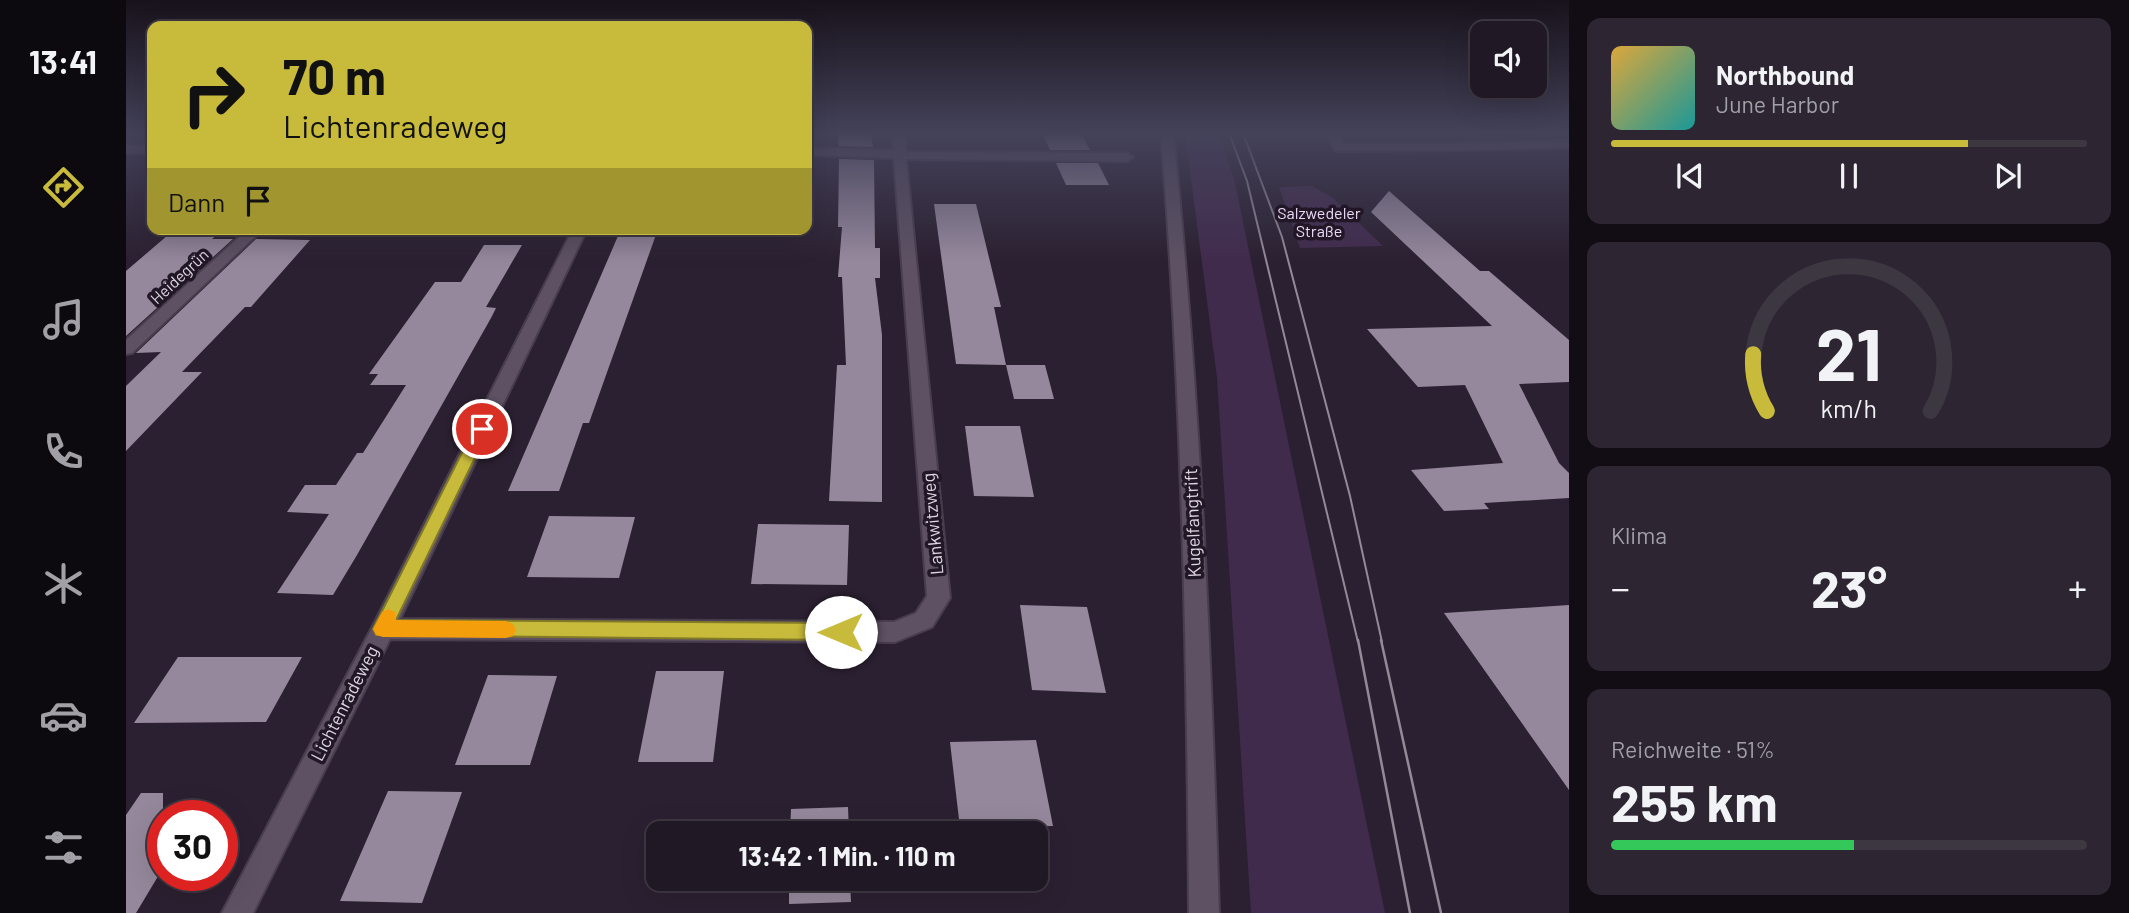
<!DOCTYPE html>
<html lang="de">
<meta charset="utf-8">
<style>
body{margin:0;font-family:Barlow,sans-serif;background:#2d2532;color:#f1f3f6;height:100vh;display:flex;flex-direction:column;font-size:26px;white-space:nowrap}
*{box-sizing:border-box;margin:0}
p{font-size:23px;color:#a2a0a7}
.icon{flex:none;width:38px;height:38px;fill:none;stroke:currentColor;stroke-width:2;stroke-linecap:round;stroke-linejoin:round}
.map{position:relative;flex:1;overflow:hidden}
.drawer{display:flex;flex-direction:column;gap:18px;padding:18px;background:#120d14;width:560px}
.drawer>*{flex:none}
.hud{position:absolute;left:21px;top:21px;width:665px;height:214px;border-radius:14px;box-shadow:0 7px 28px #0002,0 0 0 2px #3d3742;background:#c8bb3b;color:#111;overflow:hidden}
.tools{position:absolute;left:1344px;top:21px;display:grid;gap:14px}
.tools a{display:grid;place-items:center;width:77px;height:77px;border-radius:14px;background:#201825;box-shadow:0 7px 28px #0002,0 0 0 2px #3d3742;font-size:35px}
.speed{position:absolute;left:21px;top:800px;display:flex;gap:14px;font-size:35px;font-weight:700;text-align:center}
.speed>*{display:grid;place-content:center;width:91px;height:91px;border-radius:50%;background:#201825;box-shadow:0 7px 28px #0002,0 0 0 2px #3d3742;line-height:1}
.speed .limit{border:10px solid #d22;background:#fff;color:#111}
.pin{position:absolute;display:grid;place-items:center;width:60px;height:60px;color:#fff;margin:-30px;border:4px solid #fff;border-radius:50%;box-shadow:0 2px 7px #0007}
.me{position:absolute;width:77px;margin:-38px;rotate:270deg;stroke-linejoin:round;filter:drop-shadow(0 0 5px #0008)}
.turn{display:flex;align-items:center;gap:24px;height:147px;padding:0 21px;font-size:32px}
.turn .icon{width:91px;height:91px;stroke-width:2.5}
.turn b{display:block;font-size:49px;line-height:60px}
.then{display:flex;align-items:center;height:66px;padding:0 21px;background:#0003;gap:14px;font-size:26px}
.big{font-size:52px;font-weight:700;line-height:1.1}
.drawer .tile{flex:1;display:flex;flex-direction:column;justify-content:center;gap:10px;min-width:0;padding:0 24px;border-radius:14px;background:#2d2532}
.drawer .dial{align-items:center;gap:0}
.dial svg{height:182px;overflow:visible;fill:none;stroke:#3d3742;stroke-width:7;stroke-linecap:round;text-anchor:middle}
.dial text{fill:#f1f3f6;stroke:none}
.song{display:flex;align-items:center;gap:21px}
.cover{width:84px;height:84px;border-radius:10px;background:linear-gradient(135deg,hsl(40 70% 55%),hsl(180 70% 35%))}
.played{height:7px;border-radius:4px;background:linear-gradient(90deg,#c8bb3b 75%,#3d3742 75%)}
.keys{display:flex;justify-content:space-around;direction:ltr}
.heat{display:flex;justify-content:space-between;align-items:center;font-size:38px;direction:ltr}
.charge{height:10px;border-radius:5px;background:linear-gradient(90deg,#34c759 51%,#3d3742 0)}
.trip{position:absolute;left:520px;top:821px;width:402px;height:70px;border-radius:14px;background:#201825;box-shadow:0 7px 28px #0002,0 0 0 2px #3d3742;font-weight:700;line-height:70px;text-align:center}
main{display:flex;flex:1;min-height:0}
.menu{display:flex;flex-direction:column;width:126px;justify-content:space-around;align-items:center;background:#0d0a0f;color:#a2a0a7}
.menu .icon{width:49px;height:49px}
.menu .selected{color:#c8bb3b}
.menu b{font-size:32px;color:#f1f3f6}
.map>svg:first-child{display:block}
</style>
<main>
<nav class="menu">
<b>13:41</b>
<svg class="icon selected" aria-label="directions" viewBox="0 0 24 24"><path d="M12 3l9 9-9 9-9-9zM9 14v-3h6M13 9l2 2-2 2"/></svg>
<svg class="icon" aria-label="music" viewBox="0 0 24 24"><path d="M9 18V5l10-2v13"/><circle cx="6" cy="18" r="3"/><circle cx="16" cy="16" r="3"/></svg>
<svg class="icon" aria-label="phone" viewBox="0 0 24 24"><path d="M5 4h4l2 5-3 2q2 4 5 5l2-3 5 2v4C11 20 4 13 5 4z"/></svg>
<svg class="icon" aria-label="climate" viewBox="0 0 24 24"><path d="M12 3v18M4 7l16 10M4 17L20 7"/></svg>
<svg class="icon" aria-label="car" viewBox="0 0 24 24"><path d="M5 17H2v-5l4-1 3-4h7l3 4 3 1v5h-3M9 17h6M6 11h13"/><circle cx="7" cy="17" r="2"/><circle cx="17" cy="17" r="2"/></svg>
<svg class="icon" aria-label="filters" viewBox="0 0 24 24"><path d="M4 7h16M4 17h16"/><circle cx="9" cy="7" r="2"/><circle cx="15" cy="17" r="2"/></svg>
</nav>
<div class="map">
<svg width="1443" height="913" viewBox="0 0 1443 913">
<rect width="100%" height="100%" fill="#2b2031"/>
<path fill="#412b4d" d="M1059,133H1093L1109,183L1259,913H1125L1091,377Z
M1186,186L1207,198L1257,246L1174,248L1153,187Z"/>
<path fill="#95889c" d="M712,133H745L747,147L713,146Z
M916,133H955L964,150H924Z
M713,159L748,160L749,248H754V278H749L756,335V502L703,501L711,365H720L716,277H712L716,227H712Z
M930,163H972L983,185H940Z
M1263,191L1354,271H1363L1443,340V382L1393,384L1433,463L1443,473V498L1358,503L1363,509L1318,511L1285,470L1377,463L1339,385L1292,387L1241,329L1366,326L1245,212Z
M808,204H850L875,307H868L880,365L830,364Z
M49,229H98L86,239H107L0,336V271Z
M495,229H532L463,423H457L433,491H382Z
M130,239L184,240L125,307H119L56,372H76L0,451V386L35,352L10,353Z
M358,245H396L360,307L370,308L365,318L231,555L207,595L151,593L203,514L161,512L179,485H210L231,453H237L280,385H244L252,374H243L309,282H335Z
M880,365H919L928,399H888Z
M839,426H894L908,497L848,496Z
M423,516L509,517L493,578L401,577Z
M632,524L723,525L721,585L625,584Z
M894,605L961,607L980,693L906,690Z
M1443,605V790L1318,613Z
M52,657H176L140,722L8,723Z
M530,671H598L587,762H512Z
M362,675L431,676L404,765H329Z
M910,740L927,826L834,828L824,742Z
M262,791L336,792L296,903L214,901Z
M15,793H37V868L10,913H0V815Z
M722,807L723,833H664L665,809Z
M663,878H724L725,902L663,904Z"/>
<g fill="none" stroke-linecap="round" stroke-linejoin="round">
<defs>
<path id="service" d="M1200,133H1211L1217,144H1330L1336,147L1330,150L1213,151L1209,150Z
M783,152L1001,153L1007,157L1001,161L779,159L777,156Z"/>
<path id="minor" d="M766,133H778L780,152L789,156L780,159L824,598L806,627L769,642L264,639L127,913H96L249,622L447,229H461L274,619L768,622L790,613L801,596L768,158L681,155V148L768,150Z
M1443,141V147L1330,150L1324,147L1330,144Z
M0,145L26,146V152L0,153Z
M122,229H137L6,353L0,354V340Z"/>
<path id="tertiary" d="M1035,133H1047C1074,392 1085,653 1093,913H1063C1061,653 1056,393 1035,133Z"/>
</defs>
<use href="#service" stroke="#483d4d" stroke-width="4"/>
<use href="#minor" stroke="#483d4d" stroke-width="4"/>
<use href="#tertiary" stroke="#483d4d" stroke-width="4"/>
<use href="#service" fill="#5d5163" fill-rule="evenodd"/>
<use href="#minor" fill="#5d5163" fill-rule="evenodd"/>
<use href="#tertiary" fill="#5d5163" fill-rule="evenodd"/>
<path stroke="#938a98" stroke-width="2" d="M1103,133L1121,181L1232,642
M1117,133L1156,237L1224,496L1256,642"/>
<path stroke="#938a98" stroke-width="2.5" d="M1232,640L1284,913
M1255,640L1315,913"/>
</g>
<linearGradient id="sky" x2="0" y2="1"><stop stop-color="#18121b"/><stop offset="0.51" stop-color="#44425a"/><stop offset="1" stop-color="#44425a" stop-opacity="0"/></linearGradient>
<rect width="1443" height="261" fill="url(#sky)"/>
<path fill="#c8bb3b" stroke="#827a26" stroke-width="2" d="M356,424L363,429L270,620L715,623L722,626L725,632L722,638L715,640L250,635L247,629L250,623L348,429Z"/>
<path fill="#f59e0b" d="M262,609L269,612L270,620L380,621L387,624L390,630L387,636L380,638L257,637L250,635L247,629L256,612Z"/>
<g text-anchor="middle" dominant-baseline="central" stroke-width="7" stroke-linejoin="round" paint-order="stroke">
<g font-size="16" fill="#ecdbf6" stroke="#211727">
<text x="1193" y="212">Salzwedeler<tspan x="1193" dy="18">Straße</tspan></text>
</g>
<g font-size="16" fill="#ded7e2" stroke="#211727">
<text transform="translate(53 276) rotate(-43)">Heidegrün</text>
</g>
<g font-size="18" fill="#ded7e2" stroke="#211727">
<text transform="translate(1066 523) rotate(-92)">Kugelfangtrift</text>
<text transform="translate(806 524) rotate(-95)">Lankwitzweg</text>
<text transform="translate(218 703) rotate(-63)">Lichtenradeweg</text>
</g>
</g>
</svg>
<div class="tools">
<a><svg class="icon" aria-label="sound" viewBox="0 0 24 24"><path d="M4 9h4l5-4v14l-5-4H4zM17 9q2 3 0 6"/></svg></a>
</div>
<div class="speed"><div class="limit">30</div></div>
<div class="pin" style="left:356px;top:429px;background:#d93025"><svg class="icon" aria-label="arrive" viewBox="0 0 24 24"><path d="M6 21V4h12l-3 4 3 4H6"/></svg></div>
<svg class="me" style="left:715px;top:632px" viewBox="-20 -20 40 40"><circle r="19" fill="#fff"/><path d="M0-13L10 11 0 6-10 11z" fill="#c8bb3b"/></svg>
<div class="trip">13:42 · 1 Min. · 110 m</div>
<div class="hud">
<div class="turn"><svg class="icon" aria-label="right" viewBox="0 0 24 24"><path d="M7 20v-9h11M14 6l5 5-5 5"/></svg><div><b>70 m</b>Lichtenradeweg</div></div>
<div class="then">Dann<svg class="icon" aria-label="arrive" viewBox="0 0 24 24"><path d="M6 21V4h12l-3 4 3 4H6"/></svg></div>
</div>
</div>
<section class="drawer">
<div class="tile">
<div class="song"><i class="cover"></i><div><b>Northbound</b><p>June Harbor</p></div></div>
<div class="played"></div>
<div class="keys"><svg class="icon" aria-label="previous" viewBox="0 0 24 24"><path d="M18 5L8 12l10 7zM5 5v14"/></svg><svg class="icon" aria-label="pause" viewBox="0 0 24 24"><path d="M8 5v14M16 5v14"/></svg><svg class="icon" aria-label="next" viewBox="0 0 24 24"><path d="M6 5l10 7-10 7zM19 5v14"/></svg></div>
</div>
<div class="tile dial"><svg viewBox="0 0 100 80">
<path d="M14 69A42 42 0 1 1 86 69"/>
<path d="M14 69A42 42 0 0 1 8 44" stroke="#c8bb3b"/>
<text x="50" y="56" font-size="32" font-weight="700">21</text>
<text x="50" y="72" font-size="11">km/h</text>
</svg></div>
<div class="tile"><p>Klima</p>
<div class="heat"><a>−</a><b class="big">23°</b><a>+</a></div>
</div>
<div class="tile"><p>Reichweite · 51%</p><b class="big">255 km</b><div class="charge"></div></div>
</section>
</main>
